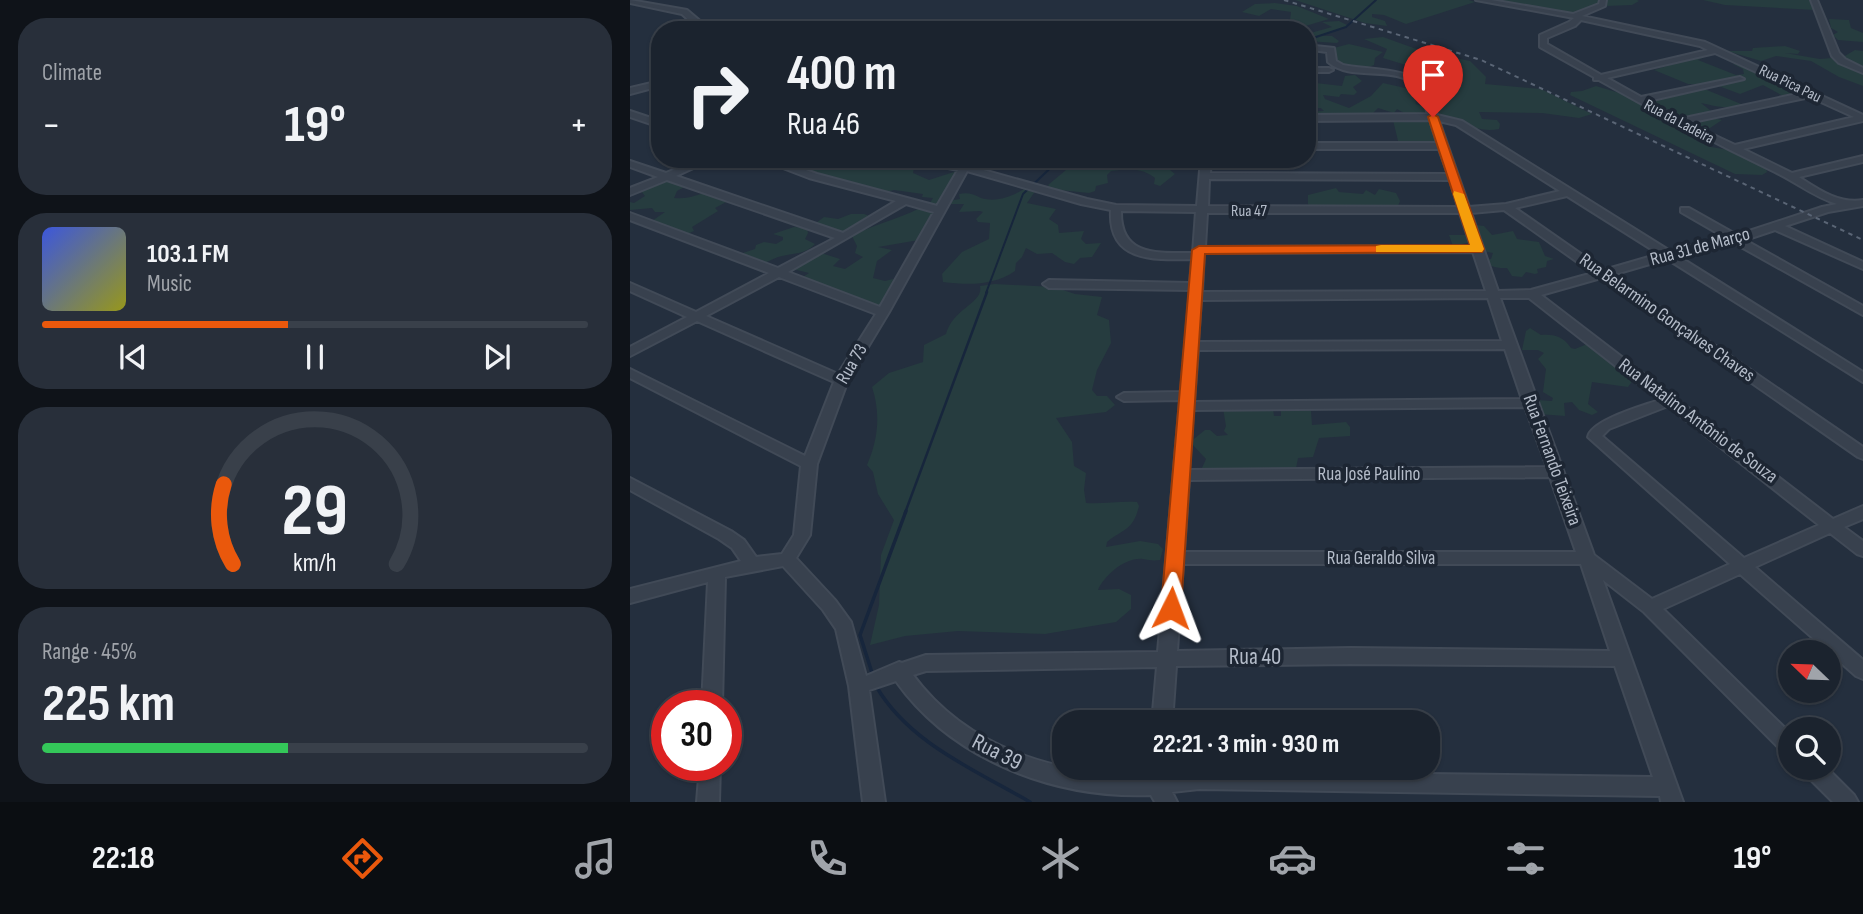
<!DOCTYPE html>
<meta charset="utf-8">
<style>
body{margin:0;font-family:"Sofia Sans Condensed",sans-serif;background:#282f3a;color:#f1f3f6;height:100vh;display:flex;flex-direction:column;font-size:26px;white-space:nowrap}
*{box-sizing:border-box;margin:0}
p{font-size:23px;color:#a0a4aa}
.icon{flex:none;width:38px;height:38px;fill:none;stroke:currentColor;stroke-width:2;stroke-linecap:round;stroke-linejoin:round}
.map{position:relative;flex:1;overflow:hidden}
.panel{display:flex;flex-direction:column;gap:18px;padding:18px;background:#0f1319;width:630px}
.panel>*{flex:none}
.hud{position:absolute;left:21px;top:21px;width:665px;height:147px;border-radius:28px;box-shadow:0 2px 5px #0004,0 0 0 2px #39404a;background:#1b232e;color:#f1f3f6;overflow:hidden}
.needle{width:46px;rotate:293deg}
.tools{position:absolute;left:1148px;top:640px;display:grid;gap:14px}
.tools a{display:grid;place-items:center;width:63px;height:63px;border-radius:50%;background:#1b232e;box-shadow:0 2px 5px #0004,0 0 0 2px #39404a;font-size:35px}
.speed{position:absolute;left:21px;top:690px;display:flex;gap:14px;font-size:35px;font-weight:700;text-align:center}
.speed>*{display:grid;place-content:center;width:91px;height:91px;border-radius:50%;background:#1b232e;box-shadow:0 2px 5px #0004,0 0 0 2px #39404a;line-height:1}
.speed .limit{border:10px solid #d22;background:#fff;color:#111}
.pin{position:absolute;display:grid;place-items:center;width:60px;height:60px;color:#fff;margin:-72px -30px;border-radius:50% 50% 50% 0;rotate:-45deg;box-shadow:0 0 7px #0007}
.pin .icon{rotate:45deg}
.me{position:absolute;width:77px;margin:-38px;rotate:3deg;stroke-linejoin:round;filter:drop-shadow(0 0 5px #0008)}
.turn{display:flex;align-items:center;gap:24px;height:147px;padding:0 21px;font-size:32px}
.turn .icon{width:91px;height:91px;stroke-width:2.5}
.turn b{display:block;font-size:49px;line-height:60px}
.big{font-size:52px;font-weight:700;line-height:1.1}
.panel .widget{flex:1;display:flex;flex-direction:column;justify-content:center;gap:10px;min-width:0;padding:0 24px;border-radius:28px;background:#282f3a}
.panel .dial{align-items:center;gap:0}
.dial svg{height:182px;overflow:visible;fill:none;stroke:#39404a;stroke-width:7;stroke-linecap:round;text-anchor:middle}
.dial text{fill:#f1f3f6;stroke:none}
.song{display:flex;align-items:center;gap:21px}
.cover{width:84px;height:84px;border-radius:10px;background:linear-gradient(135deg,hsl(230 70% 55%),hsl(60 70% 35%))}
.played{height:7px;border-radius:4px;background:linear-gradient(90deg,#ea580c 45%,#39404a 45%)}
.keys{display:flex;justify-content:space-around;direction:ltr}
.heat{display:flex;justify-content:space-between;align-items:center;font-size:38px;direction:ltr}
.charge{height:10px;border-radius:5px;background:linear-gradient(90deg,#34c759 45%,#39404a 0)}
.trip{position:absolute;left:422px;top:710px;width:388px;height:70px;border-radius:28px;background:#1b232e;box-shadow:0 2px 5px #0004,0 0 0 2px #39404a;font-weight:700;line-height:70px;text-align:center}
.dock{display:flex;height:112px;justify-content:space-around;align-items:center;background:#0b0e12;color:#a0a4aa}
.dock .icon{width:49px;height:49px}
.dock .active{color:#ea580c}
.dock b{font-size:32px;color:#f1f3f6}
main{display:flex;flex:1;min-height:0}
.map>svg:first-child{display:block}
</style>
<main>
<section class="panel">
<div class="widget"><p>Climate</p>
<div class="heat"><a>−</a><b class="big">19°</b><a>+</a></div>
</div>
<div class="widget">
<div class="song"><i class="cover"></i><div><b>103.1 FM</b><p>Music</p></div></div>
<div class="played"></div>
<div class="keys"><svg class="icon" aria-label="previous" viewBox="0 0 24 24"><path d="M18 5L8 12l10 7zM5 5v14"/></svg><svg class="icon" aria-label="pause" viewBox="0 0 24 24"><path d="M8 5v14M16 5v14"/></svg><svg class="icon" aria-label="next" viewBox="0 0 24 24"><path d="M6 5l10 7-10 7zM19 5v14"/></svg></div>
</div>
<div class="widget dial"><svg viewBox="0 0 100 80">
<path d="M14 69A42 42 0 1 1 86 69"/>
<path d="M14 69A42 42 0 0 1 10 34" stroke="#ea580c"/>
<text x="50" y="56" font-size="32" font-weight="700">29</text>
<text x="50" y="72" font-size="11">km/h</text>
</svg></div>
<div class="widget"><p>Range · 45%</p><b class="big">225 km</b><div class="charge"></div></div>
</section>
<div class="map">
<svg width="1233" height="802" viewBox="0 0 1233 802">
<rect width="100%" height="100%" fill="#242f3e"/>
<path fill="#263c3f" d="M665,0H839L845,2L776,24L754,15L742,14V17L755,21L757,26L735,23Z
M857,0H1007L1009,1L1002,5L976,6L942,15Z
M1073,0H1181L1185,10L1095,5Z
M645,3L667,6L699,19L672,27L622,30L660,21L661,12L641,9L629,16L612,12L625,4Z
M1199,19L1219,20L1221,28L1233,33V42L1208,40L1203,35L1208,32L1201,28Z
M709,21L719,26L692,36H702L709,41L707,43L677,41L686,37L677,38V34L702,27L692,22Z
M753,37L792,51L840,61L856,77L855,84L911,89L962,114L949,118L912,113L849,112L852,119L867,120L870,124L869,129C848,134 829,120 808,115L805,101L819,82L818,78L753,58L757,49L734,39Z
M719,44L753,52L745,58L744,65C731,70 716,70 706,60L704,48Z
M1155,46L1170,51L1168,54L1155,53L1190,59L1213,57L1225,50L1233,51V86L1209,77L1181,61L1146,56L1131,61L1097,51H1122L1123,48Z
M1072,55L1077,56L1068,60L1106,75L1114,74L1113,69L1103,64L1111,63L1164,88L1166,96H1153L1133,85L1110,94L1086,85L1058,84L1024,70Z
M725,75L732,81L723,87L727,92L724,95L711,94L709,97L693,95L695,99L719,108L741,96L753,83L784,90L786,104L797,108L795,112C784,117 777,115 767,109L764,113L748,108L740,116H677V112L694,111L691,108H677V82L712,86L715,76Z
M966,86L993,94L1046,122L1067,141L1081,147L1099,150L1136,168L1137,172L1132,175L1105,174L940,95L941,92L952,91Z
M1072,88L1116,106C1102,110 1084,106 1071,103L1081,111L1078,117L1092,120L1080,128L1068,130L999,91L1012,95L1034,91L1047,95Z
M763,120H800L807,143L769,145Z
M181,159H269L290,163L284,167L283,173L299,180L330,170L310,207L298,206L303,198L292,197L293,194L264,190L252,193L178,171L175,165Z
M443,159H571L572,165L543,167L540,170L545,174L530,186L524,184L525,178C512,167 497,169 481,171L477,175L478,183L466,186L465,191L459,193L420,189L418,185L436,170Z
M40,180L56,186L47,191L44,198C73,200 67,185 98,201L85,208L88,211L62,227L64,231L57,234L33,229L30,224L22,221L35,212H25L22,208L0,210V202L4,203L15,196L11,191L28,182Z
M396,188L406,190L397,203L426,209L419,219L428,225L429,233L454,231L451,239L456,244L471,243L462,257L450,258L444,264L435,262L422,253L407,254L396,248L392,257L386,263L385,271C363,286 338,285 313,282L312,274L332,252L359,239L360,223L348,222L346,219L353,212L350,211L329,212L334,204H320L319,201L330,199L329,194C338,192 343,194 351,198C367,203 383,196 396,188Z
M706,188L709,192L733,194L736,190L745,195L749,189L766,193L770,201L768,206L681,208L678,204V195Z
M290,208L305,212L289,240L248,247L262,250L247,261L243,278L255,281L263,279L262,289L254,306H243L170,279L179,273L163,269L191,253L210,259L203,266L215,269L233,257L225,253L227,246L222,236C245,224 266,220 290,208Z
M221,214H234L245,218L213,235L185,227L186,223L194,217L208,219Z
M845,225L854,226L862,235L883,231L887,239L909,242L915,256L924,259L917,261L916,267L907,269L908,273L905,274L896,272L892,277L882,276L877,268C868,268 860,268 855,260L861,259L863,253L853,251L841,242L823,246L819,235H838Z
M164,227L177,228L178,233L175,239L185,244C175,255 162,253 148,257C142,259 138,262 132,264L104,256L125,249L126,245L134,242L146,244L153,240V237L143,234Z
M365,284L424,287L445,294L472,297L467,315L479,320L481,343L467,370L462,390L467,396H477L485,405L476,412L426,418L442,442L444,466L456,473L454,490L456,503C474,504 489,501 507,502L509,506C503,531 494,528 477,542L476,547L510,541L528,544L533,549L530,560C523,561 519,560 513,559C495,557 474,576 468,590L489,589L501,595V609L486,622L415,634L328,631L275,636L240,645L249,605L251,555L264,520L248,494L243,472L237,465C248,440 251,414 242,387L259,373L293,362L294,345L316,334C323,308 354,303 350,286Z
M900,328L911,335C923,334 933,336 941,348L945,349L962,342C985,351 990,359 1006,376L998,387L962,382L958,404L968,412L962,415L949,410L942,402L934,403L935,416L909,414L906,400L922,401L923,398L913,392L916,369L908,359L914,353L908,350H892L896,331Z
M658,407H674L681,411L682,425L716,422L720,427V436L689,438L683,457L668,458L666,468C649,469 584,472 572,468L576,459L560,442L575,430H580L587,436L598,435L594,431L596,426L593,408L643,409L644,416H651V410Z"/>
<g fill="none" stroke-linecap="round" stroke-linejoin="round">
<path stroke="#17263c" stroke-width="2" d="M677,40L716,27L746,0
M356,293L393,194L430,159"/>
<path stroke="#17263c" stroke-width="2.5" d="M275,513L357,292"/>
<path stroke="#17263c" stroke-width="3.5" d="M243,676L230,635L276,511
M246,686C279,743 345,770 400,802"/>
<defs>
<path id="minor" d="M0,0L57,10L70,21L71,30H63V24L52,14L0,3Z
M846,0H861L943,14L969,4L970,0H976L975,6L952,16L1075,42L1233,115V121L1113,149L1162,173L1233,156V162L1169,177C1189,190 1209,204 1233,200V206L1198,212L1155,226L1233,262V269L1145,230L1115,240L1233,306V315L1104,243L1048,256L1233,372V382L1037,259L982,275L1233,447V459L1228,457L971,278L911,295L1203,519L1233,506V519L1214,527L1233,541V556L1227,554L1200,533L1125,567L1233,660V679L1226,676L1110,574L1033,609L1160,733V755L1153,752L1014,612L973,580L1053,802H1031L1030,796L569,789L542,792L547,802H525L521,795C425,799 322,760 266,681L239,690L255,802H233L219,686L206,629L193,610L153,566L95,577L92,705H72L78,582L0,603V589L111,561L102,548L89,539L0,490V478L101,531L114,540L126,557L152,554L164,535L171,466L0,378V369L175,456L204,382L67,321L0,356V347L57,317L0,291V283L66,312L139,273L0,220V213L148,268L205,238L37,180L0,195V188L28,177L0,167V161L36,173L69,159H83L46,176L213,233L266,201L179,178L130,159H145L187,174L307,206L328,170L273,159H298L329,164L330,159H338L339,166L457,199L486,205L567,206L571,159H581L580,173L818,174L809,149H677V143H807L800,120L677,121V115L798,114C795,106 794,95 788,88C766,63 722,83 698,62L697,52L682,50V46H685L704,48L706,61L713,65C735,70 784,67 798,89C803,96 804,107 807,115L832,121L1040,251L1096,238L1051,212V208H1059L1107,235L1192,207L1207,204C1182,196 1168,183 1145,172C1085,143 1027,113 969,80H964V77L910,47V35L939,22L944,18ZM951,20L1070,46L1078,50L971,75L917,44V38L945,26ZM1085,53L1172,93L1050,119L1018,101L1114,79L1110,77L1011,97L977,78ZM1180,97L1224,117L1105,145L1058,123ZM809,121L826,125L930,191L876,204L839,207ZM337,171L451,204L481,210C478,262 523,260 562,259L560,283L419,280L413,284L419,288L560,290L551,392L494,393L487,397L494,401L550,400L528,652L296,655L272,663L269,662L236,676L221,622L205,600L166,558L180,535L187,464L218,380L259,312ZM579,179L820,180L828,207L578,206ZM937,196L1029,254L974,270L885,208ZM276,204L304,212L250,307L158,272ZM874,210L963,273L901,290L868,291L841,213ZM491,211L566,212L563,253C528,253 490,257 491,211ZM577,213H830L841,246L575,247ZM843,252L856,291L572,292L574,253ZM149,277L246,314L208,374L76,316ZM858,298L872,341L568,342L571,300ZM870,298H899L1029,400C1013,406 961,420 958,437L1100,564L1022,599L964,555ZM875,349L892,399L564,402L568,350ZM1038,406L1189,525L1114,558L972,436L979,429ZM895,407L917,467L559,470L563,410ZM920,477L946,552H554L559,480ZM553,564H951L980,651L721,648L547,651ZM721,664L985,666L1023,777L569,771L538,774V768H518L517,776H510C424,773 337,748 283,675L296,671L527,667L522,723H542L546,666Z
M1181,0H1187L1209,53L1215,59L1233,68V73L1209,63L1202,56Z
M677,68H699L703,70L699,72H677Z
M30,81V86L0,94V88Z
M0,111L30,121V127L0,117Z
M70,765H90L89,802H67Z
M1173,768H1197L1224,795L1228,802H1203L1176,775Z"/>
</defs>
<use href="#minor" stroke="#414a57" stroke-width="4"/>
<use href="#minor" fill="#38414e" fill-rule="evenodd"/>
<path stroke="#5a6575" stroke-width="2" stroke-dasharray="4.5 4.5" stroke-linecap="butt" d="M654,0L851,60L1233,240"/>
</g>
<path fill="#ea580c" stroke="#983908" stroke-width="2" d="M803,114L808,117L854,249L852,252L575,254L551,608L548,613L541,616L534,613L531,608L562,250L569,246L840,245L798,117Z"/>
<path fill="#f59e0b" d="M824,191L834,194L854,249L852,252H746V246L751,245H840L823,194Z"/>
<g text-anchor="middle" dominant-baseline="central" stroke-width="7" stroke-linejoin="round" paint-order="stroke">
<g font-size="16" fill="#b4bcc9" stroke="#1d2633">
<text transform="translate(1160 84) rotate(26)">Rua Pica Pau</text>
<text transform="translate(1049 122) rotate(28)">Rua da Ladeira</text>
<text x="619" y="211">Rua 47</text>
</g>
<g font-size="19" fill="#b4bcc9" stroke="#1d2633">
<text transform="translate(1070 247) rotate(-15)">Rua 31 de Março</text>
<text transform="translate(1037 318) rotate(35)">Rua Belarmino Gonçalves Chaves</text>
<text transform="translate(222 364) rotate(-60)">Rua 73</text>
<text transform="translate(1068 421) rotate(37)">Rua Natalino Antônio de Souza</text>
<text transform="translate(922 460) rotate(70)">Rua Fernando Teixeira</text>
<text x="739" y="474">Rua José Paulino</text>
<text x="751" y="558">Rua Geraldo Silva</text>
</g>
<g font-size="23" fill="#b4bcc9" stroke="#1d2633">
<text x="625" y="657">Rua 40</text>
<text transform="translate(367 752) rotate(27)">Rua 39</text>
</g>
</g>
</svg>
<div class="tools">
<a><svg class="needle" viewBox="-14 -14 28 28"><path d="M0-13l5 13h-10z" fill="#e53935"/><path d="M0 13l5-13h-10z" fill="#a0a4aa"/></svg></a>
<a><svg class="icon" aria-label="search" viewBox="0 0 24 24"><circle cx="10" cy="10" r="6"/><path d="M15 15l6 6"/></svg></a>
</div>
<div class="speed"><div class="limit">30</div></div>
<div class="pin" style="left:803px;top:117px;background:#d93025"><svg class="icon" aria-label="arrive" viewBox="0 0 24 24"><path d="M6 21V4h12l-3 4 3 4H6"/></svg></div>
<svg class="me" style="left:541px;top:608px" viewBox="-20 -20 40 40"><path d="M0-17L14 15 0 8-14 15z" fill="#ea580c" stroke="#fff" stroke-width="4"/></svg>
<div class="trip">22:21 · 3 min · 930 m</div>
<div class="hud">
<div class="turn"><svg class="icon" aria-label="right" viewBox="0 0 24 24"><path d="M7 20v-9h11M14 6l5 5-5 5"/></svg><div><b>400 m</b>Rua 46</div></div>
</div>
</div>
</main>
<nav class="dock">
<b>22:18</b>
<svg class="icon active" aria-label="directions" viewBox="0 0 24 24"><path d="M12 3l9 9-9 9-9-9zM9 14v-3h6M13 9l2 2-2 2"/></svg>
<svg class="icon" aria-label="music" viewBox="0 0 24 24"><path d="M9 18V5l10-2v13"/><circle cx="6" cy="18" r="3"/><circle cx="16" cy="16" r="3"/></svg>
<svg class="icon" aria-label="phone" viewBox="0 0 24 24"><path d="M5 4h4l2 5-3 2q2 4 5 5l2-3 5 2v4C11 20 4 13 5 4z"/></svg>
<svg class="icon" aria-label="climate" viewBox="0 0 24 24"><path d="M12 3v18M4 7l16 10M4 17L20 7"/></svg>
<svg class="icon" aria-label="car" viewBox="0 0 24 24"><path d="M5 17H2v-5l4-1 3-4h7l3 4 3 1v5h-3M9 17h6M6 11h13"/><circle cx="7" cy="17" r="2"/><circle cx="17" cy="17" r="2"/></svg>
<svg class="icon" aria-label="filters" viewBox="0 0 24 24"><path d="M4 7h16M4 17h16"/><circle cx="9" cy="7" r="2"/><circle cx="15" cy="17" r="2"/></svg>
<b>19°</b>
</nav>
